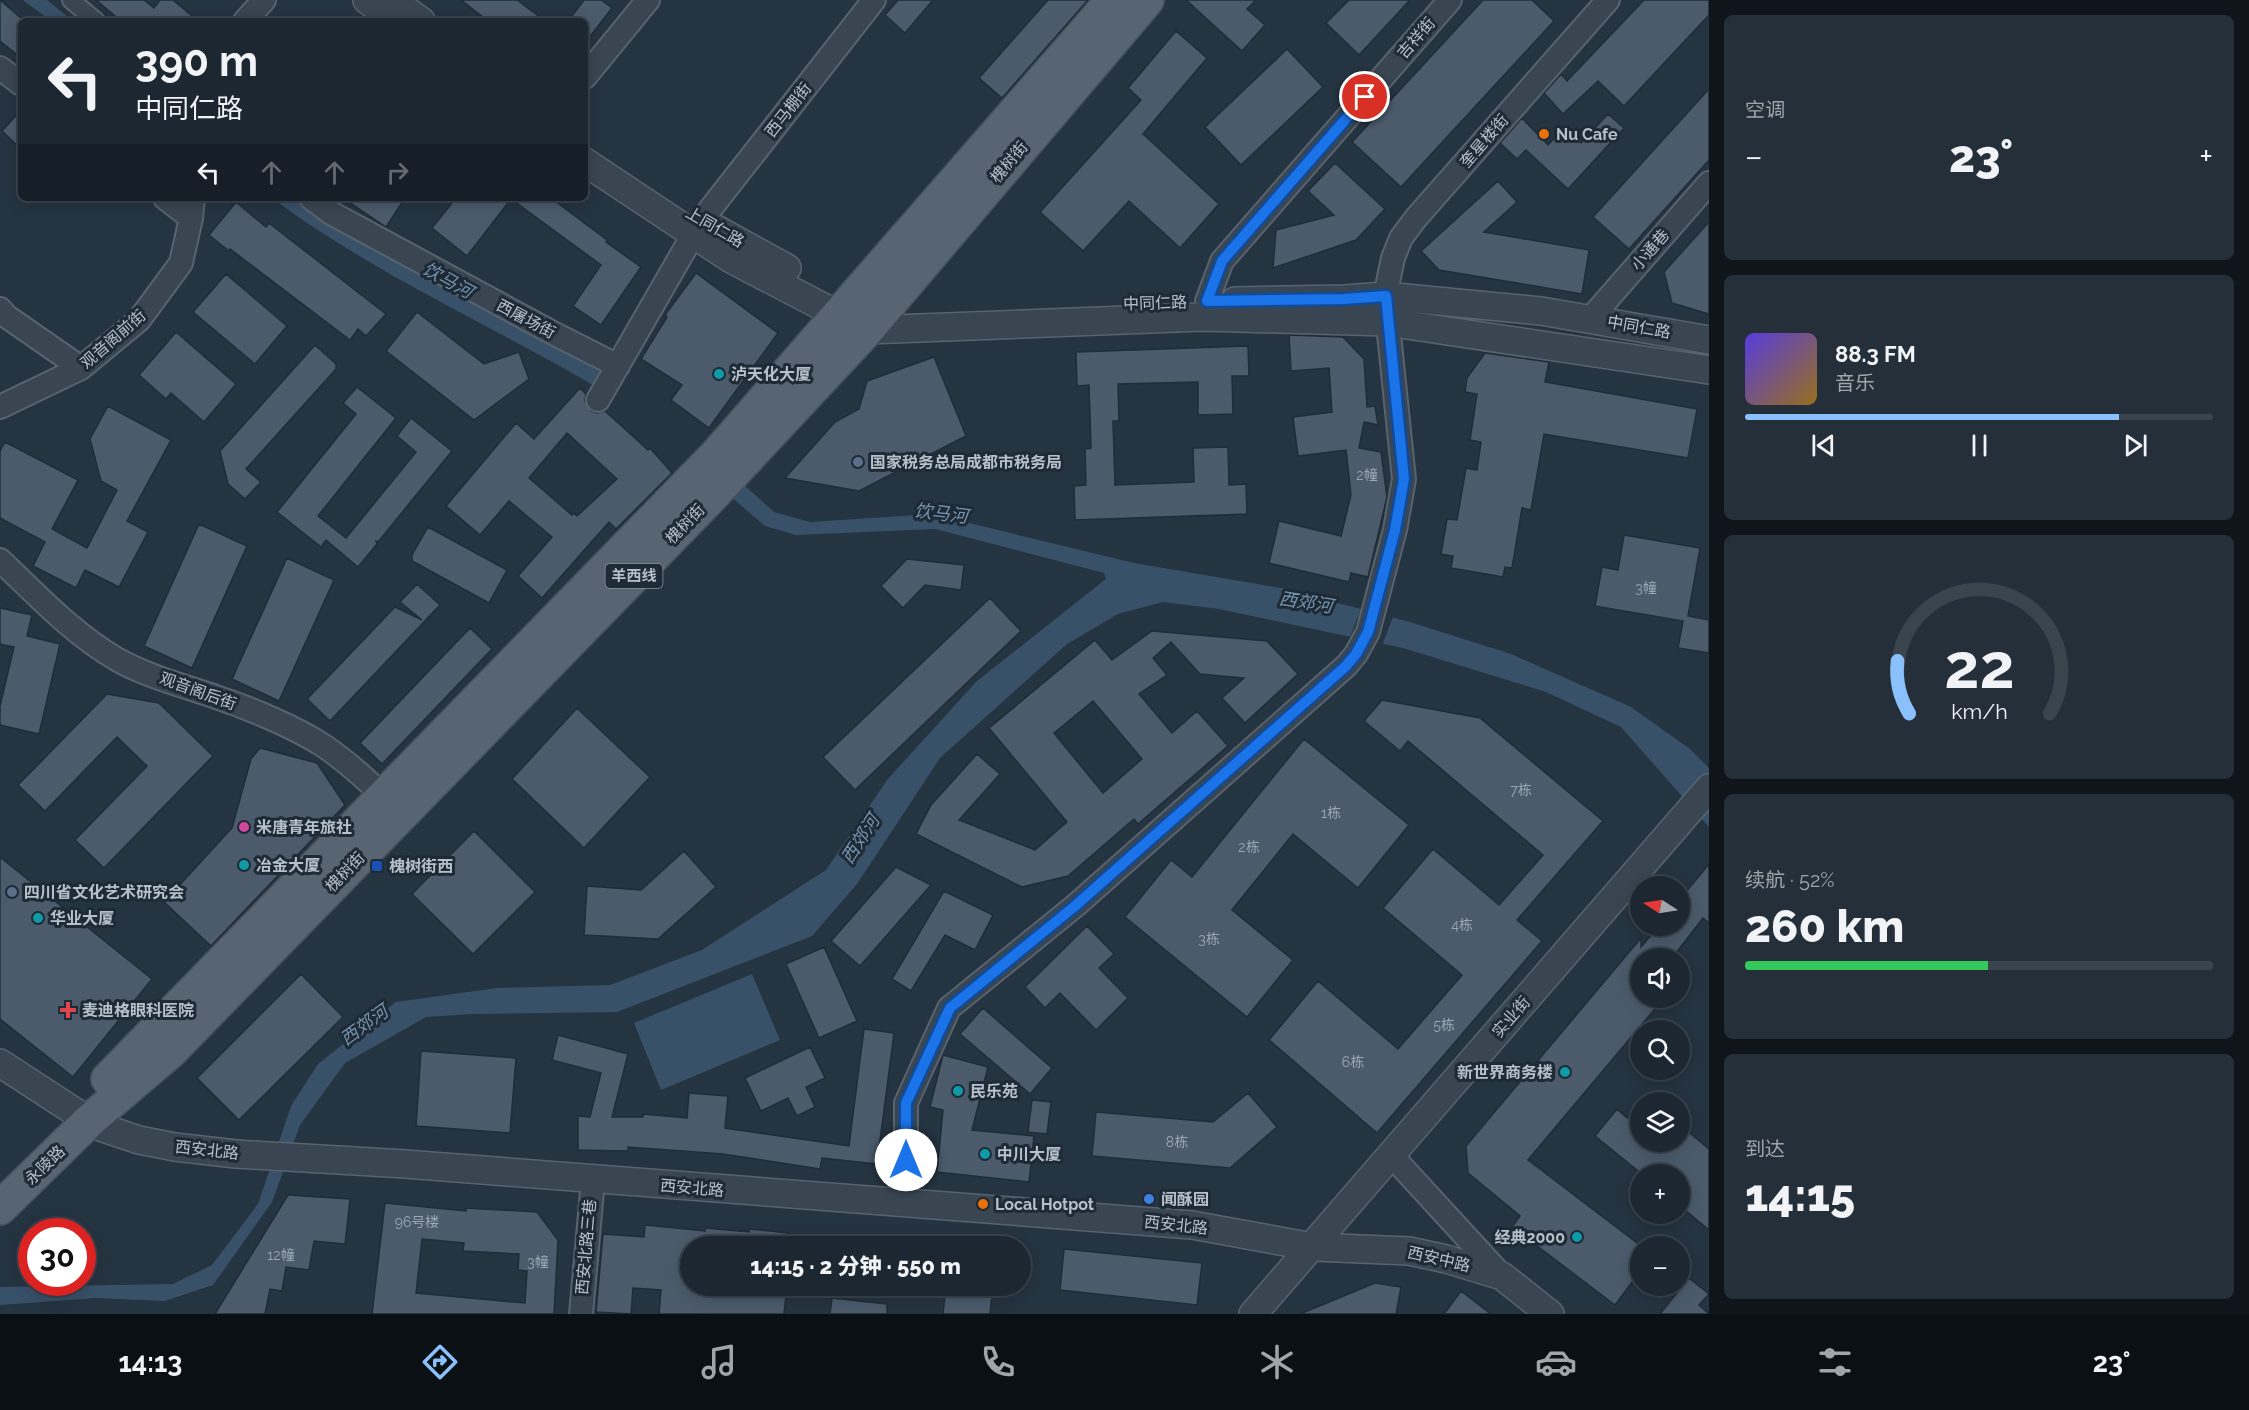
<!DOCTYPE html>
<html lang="zh">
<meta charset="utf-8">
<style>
body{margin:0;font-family:Raleway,"Noto Sans SC",sans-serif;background:#252f39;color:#f1f3f6;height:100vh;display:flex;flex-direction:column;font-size:22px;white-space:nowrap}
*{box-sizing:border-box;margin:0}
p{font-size:20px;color:#a0a5ab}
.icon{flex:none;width:33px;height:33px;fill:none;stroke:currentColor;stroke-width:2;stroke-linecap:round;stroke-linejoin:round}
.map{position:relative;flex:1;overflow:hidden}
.details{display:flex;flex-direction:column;gap:15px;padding:15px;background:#0f151b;width:540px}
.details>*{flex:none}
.hud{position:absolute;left:18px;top:18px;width:570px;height:183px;border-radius:9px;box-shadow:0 3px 15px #0003,0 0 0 2px #3a444d;background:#1c2731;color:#f1f3f6;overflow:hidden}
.needle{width:39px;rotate:282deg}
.buttons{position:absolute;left:1630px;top:876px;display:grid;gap:12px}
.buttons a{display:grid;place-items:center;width:60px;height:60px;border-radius:50%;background:#1c2731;box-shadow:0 3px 15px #0003,0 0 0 2px #3a444d;font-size:30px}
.speed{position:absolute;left:18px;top:1218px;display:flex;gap:12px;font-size:30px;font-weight:700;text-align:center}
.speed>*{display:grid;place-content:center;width:78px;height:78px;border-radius:50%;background:#1c2731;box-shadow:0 3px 15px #0003,0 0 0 2px #3a444d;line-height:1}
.speed .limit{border:9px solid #d22;background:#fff;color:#111}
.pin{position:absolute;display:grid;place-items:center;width:51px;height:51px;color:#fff;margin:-26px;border:3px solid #fff;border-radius:50%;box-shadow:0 2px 6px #0007}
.me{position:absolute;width:66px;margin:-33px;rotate:0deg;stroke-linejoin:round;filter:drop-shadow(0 0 4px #0008)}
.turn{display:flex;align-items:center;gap:21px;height:126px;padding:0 18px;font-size:27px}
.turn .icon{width:78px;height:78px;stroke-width:2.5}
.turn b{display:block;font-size:42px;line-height:51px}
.lanes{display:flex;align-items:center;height:57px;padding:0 18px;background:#0003;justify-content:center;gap:30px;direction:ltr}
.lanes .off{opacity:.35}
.big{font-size:45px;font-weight:800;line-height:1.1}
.details .widget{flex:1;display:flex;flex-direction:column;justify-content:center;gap:9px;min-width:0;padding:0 21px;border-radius:9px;background:#252f39}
.details .dial{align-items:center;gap:0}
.dial svg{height:156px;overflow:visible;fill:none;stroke:#3a444d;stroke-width:7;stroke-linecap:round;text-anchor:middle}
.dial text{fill:#f1f3f6;stroke:none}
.song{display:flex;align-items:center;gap:18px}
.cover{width:72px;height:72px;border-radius:9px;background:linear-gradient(135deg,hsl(250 70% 55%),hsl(40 70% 35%))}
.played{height:6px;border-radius:3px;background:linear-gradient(90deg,#8ac0fc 80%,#3a444d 80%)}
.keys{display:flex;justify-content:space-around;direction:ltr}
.heat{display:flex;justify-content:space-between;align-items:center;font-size:33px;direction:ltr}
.charge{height:9px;border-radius:4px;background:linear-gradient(90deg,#34c759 52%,#3a444d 0)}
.trip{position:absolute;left:680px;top:1236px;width:351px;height:60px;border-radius:30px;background:#1c2731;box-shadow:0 3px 15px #0003,0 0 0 2px #3a444d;font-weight:800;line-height:60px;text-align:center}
.dock{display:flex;height:96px;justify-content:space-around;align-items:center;background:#0b1014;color:#a0a5ab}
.dock .icon{width:42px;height:42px}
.dock .selected{color:#8ac0fc}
.dock b{font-size:27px;color:#f1f3f6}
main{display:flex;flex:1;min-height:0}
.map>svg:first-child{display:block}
</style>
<main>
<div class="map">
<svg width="1709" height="1314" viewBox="0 0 1709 1314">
<rect width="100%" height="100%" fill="#253441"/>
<path fill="#385169" d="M23,0H47L73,21H51Z
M272,198H295L312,212L432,276L608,376L600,389C491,325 374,274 272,198Z
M735,477L774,512L810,522L932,514L1134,563L1281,588L1410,622L1511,654L1631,707L1690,749L1709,768V827L1621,727L1546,692L1403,648L1219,609L1163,602L1118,614L1067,644L940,758L857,884L812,936L617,1012L473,1014L426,1017L345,1063L300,1125L272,1202L213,1285L165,1301L96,1298L0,1305V1287L173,1284L212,1265L258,1204L291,1106L318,1064L396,1002L497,988L610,985L702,950L826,870L887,780L977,681L1106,579L1104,573L935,529L796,535L765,526L724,491Z
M752,974L780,1040L661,1090L634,1023Z"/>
<path fill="#253441" d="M1362,606L1394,614L1382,646L1349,640Z"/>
<path fill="#4b5b6b" stroke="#202c38" stroke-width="1.5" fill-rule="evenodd" d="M0,0L21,18V58L0,41Z
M96,0H144L154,8L160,0H173L198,21H121Z
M461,0H517L545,21H488Z
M584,0H601L612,8L585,43V21H568Z
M898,0H933L905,33L885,15Z
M1048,0H1088L1002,98L979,78Z
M1186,0H1256L1247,9L1265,25L1242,51Z
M1349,0H1410L1359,55L1326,23Z
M1483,0H1532L1554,21L1401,187L1352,142Z
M1644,0H1709V15L1624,106L1598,81L1563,114L1544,93L1561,74L1567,81Z
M1176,31L1207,58L1143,134L1219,204L1180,248L1129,201L1083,251L1040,212L1141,100L1128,88Z
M1287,49L1323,87L1241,165L1205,127Z
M1709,89V160L1629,249L1593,217Z
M21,110V149L2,131Z
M1608,114L1624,128L1568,189L1526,150L1517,159L1500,143L1522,118L1548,145L1565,127L1581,143Z
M1335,163L1385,209L1356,240L1273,268L1276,230L1334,215L1308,191Z
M1498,181L1517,202L1484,232L1589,250L1582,294L1439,270L1421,251Z
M343,198H405L386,227Z
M456,198H551L607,240L606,242L641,267L601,325L573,306L601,265L511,199L467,256L432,228Z
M236,202L266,227L269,223L386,314L366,336L358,329L350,340L230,249L229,251L209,235Z
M1709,222V314L1672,303L1664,272Z
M696,273L778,333L709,428L671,400L682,385L641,359L667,317L665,315Z
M226,274L287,326L255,364L193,312Z
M417,312L484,364L519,352L529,379L474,420L386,351Z
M176,332L236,384L204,422L171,393L166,399L139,375Z
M1289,335L1343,337L1364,359L1367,407L1375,406L1378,425L1364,422L1359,448L1381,452L1387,497L1368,577L1351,573L1349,582L1269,563L1279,521L1341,536L1351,495L1346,450L1298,456L1293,417L1332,412L1329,368L1291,371Z
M315,345L336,364V369L246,469L261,482L245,499L228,484L220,451Z
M1248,346L1249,376H1232L1233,414L1198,415V382L1118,384L1119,421H1113L1115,485L1194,482L1193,448L1228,447L1229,485L1246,484L1247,514L1075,520L1074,486L1086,485L1085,449L1091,448L1089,385L1077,386L1076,352Z
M1485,353L1549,362L1545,382L1697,409L1688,458L1544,434L1531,510L1522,508L1512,568L1505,567L1503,577L1451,568L1453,556L1441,554L1447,519L1457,520L1466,468L1477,470L1481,442L1470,440L1477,394L1465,392L1467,378Z
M934,357L966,436L859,491L785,478L835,422L859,409L867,381Z
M357,387L396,418L318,516L346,538L416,452L397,436L411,418L452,451L378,542L376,541L377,544L358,567L326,540L321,547L277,512L356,414L343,403Z
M580,388L586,394L585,401L591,411L597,413L605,411L648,450L650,448L672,473L616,529L609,522L542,598L518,576L552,537L509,501L480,535L446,506L516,423L534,439ZM567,433L617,479L577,516L573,513L572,515L529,478Z
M108,406L171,440L127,521L148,532L119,587L85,570L76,588L33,566L45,542L0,518V451L5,442L78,480L52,529L87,548L117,490L101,481L90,439Z
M199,524L247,546L192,668L144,646Z
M428,527L507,570L489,603L412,561V555Z
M1624,535L1700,548L1688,616L1709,620V653L1678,648L1683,621L1595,606L1602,567L1618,570Z
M287,558L334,580L279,701L232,679Z
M907,559L964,565L961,590L925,585L903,608L881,586Z
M417,584L440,605L330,721L307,699L395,607L422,620L400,602Z
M990,598L1021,631L855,790L823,757Z
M0,608L32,615L27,636L60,644L39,734L0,725V706L14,647L0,644Z
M470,628L492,649L382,764L360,743Z
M1152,631L1267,641L1298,674L1245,723L1222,698L1244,678L1200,674L1171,642L1153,658L1167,675L1139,694L1172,733L1197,711L1228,746L1138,824L1134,819L1068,876L1022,887L916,834L931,805L977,754L1000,774L959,820L1035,850L1067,822L989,728L1095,640L1112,660ZM1093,701L1142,759L1103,793L1054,733Z
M107,694L159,703L213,756L104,868L75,840L147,766L117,737L45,811L18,785Z
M1382,700L1480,718L1603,821L1517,920L1542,941L1377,1133L1269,1040L1318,981L1398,1049L1462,975L1383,908L1433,849L1499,905L1543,855L1408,741L1400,751L1364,721Z
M577,708L650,777L584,848L512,779Z
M1304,739L1409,825L1358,888L1293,834L1232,910L1293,960L1247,1017L1125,917L1171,860L1192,877Z
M260,748L317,763L345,805L211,946L164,902L232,828L251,759Z
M474,831L535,892L473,954L412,894Z
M684,851L716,887L658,939L584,935L587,886L641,890Z
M0,857L152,979L73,1077L0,1019Z
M1709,864V923L1703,918L1672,958H1641V998H1664L1528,1160L1641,1246V1270L1615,1305L1512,1227L1520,1216L1468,1173L1466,1146L1641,938V947L1659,926H1680V899Z
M896,867L931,885L860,966L831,941Z
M944,891L993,915L975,950L945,935L911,991L892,979Z
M1087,926L1114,954L1099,968L1128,998L1096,1030L1060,993L1045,1008L1025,987Z
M824,947L857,1021L819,1038L786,964Z
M301,974L343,1017L239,1120L197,1078Z
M983,1008L1052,1068L1030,1094L960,1034Z
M864,1029L894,1033L877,1164L822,1158L820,1169L723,1154L628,1147V1151L578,1150V1116L590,1117L601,1073L552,1060L558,1035L628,1054L612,1117H643V1114L687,1118L689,1093L728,1096L725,1128L849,1146Z
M810,1047L825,1078L806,1087L815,1107L797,1116L788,1098L761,1111L745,1078Z
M421,1051L516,1058L510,1133L416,1126Z
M943,1055L988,1067L972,1130L1034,1136L1029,1182L937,1172L943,1110L930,1107Z
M1248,1093L1277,1127L1230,1168L1092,1156L1096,1112L1213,1122Z
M1032,1100L1051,1102L1047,1134L1028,1132Z
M1641,1101V1142H1680V1125L1709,1149V1230L1680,1206V1174H1642L1595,1136L1617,1109L1627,1118Z
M288,1195L350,1199L345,1244L314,1241L309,1270L286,1267L282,1291L270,1289L265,1314H215Z
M385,1203L466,1211V1208L537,1212L558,1240L554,1314H372ZM422,1239L464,1243L463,1251L519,1254L518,1270L527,1271L525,1303L416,1293Z
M645,1225L705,1231V1228L749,1232V1229L788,1233L787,1246H690V1286H787L784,1314H659L661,1290L633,1288L631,1314L596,1312L603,1234L644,1237Z
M1064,1249L1202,1263L1197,1305L1060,1290Z
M1689,1278L1709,1294L1699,1305L1709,1314H1660Z
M1375,1283L1401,1287L1396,1314H1300Z
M946,1286H993L990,1314H943Z
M1461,1291L1491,1314H1444Z
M832,1298L887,1304V1314H830Z"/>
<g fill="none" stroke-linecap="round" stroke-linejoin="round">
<defs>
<path id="pedestrian" d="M71,0L96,21"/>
<path id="minor" d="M245,21L264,0
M0,68L21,84
M585,77L648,0
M165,198L191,218
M311,198L331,213L551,332L618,366
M1207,301L1222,261L1450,0
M0,309L6,316L81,368
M1591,318L1709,183
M598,400L701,221L874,0
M0,407L81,368L139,320L181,263L191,218L193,198
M0,560C38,596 73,634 118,660C149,677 184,686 216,697C249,708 295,727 324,746C349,763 371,784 393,805
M1392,1156L1502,1276
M906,1204V1103L949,1008L1075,906L1346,666L1356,654L1368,632L1395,530L1404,479L1385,296L1393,258L1401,238L1416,218L1608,0
M581,1314L593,1180"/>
<path id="tertiary" d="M367,0L395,21
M392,0L421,21
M585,162L731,259L867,330L1202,317L1387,322L1709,370
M707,224L787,268
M1235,301L1344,299L1385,296L1541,311L1709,340
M0,1063L89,1121L103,1128L139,1140L175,1147L236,1154L405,1164L1192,1225L1313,1247L1409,1251L1446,1259L1502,1276L1550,1314
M1253,1314L1709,788"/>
<path id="primary" d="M108,1079L717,454L1113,0
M0,1208L89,1121L171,1051L711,497L867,330L1147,0"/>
</defs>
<use href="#pedestrian" stroke="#57636e" stroke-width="20"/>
<use href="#minor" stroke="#57636e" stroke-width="26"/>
<use href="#tertiary" stroke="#57636e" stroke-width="30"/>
<use href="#primary" stroke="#46515d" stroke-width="36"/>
<use href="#pedestrian" stroke="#394551" stroke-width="16"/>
<use href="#minor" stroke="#394551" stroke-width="22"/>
<use href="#tertiary" stroke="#394551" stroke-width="27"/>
<use href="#primary" stroke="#576471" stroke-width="33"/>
</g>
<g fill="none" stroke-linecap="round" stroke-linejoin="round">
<defs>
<path id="route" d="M906,1160V1103L950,1008L1075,906L1346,666L1356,654L1368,632L1395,530L1404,479L1386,296L1344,299L1207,301L1222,261L1365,97"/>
</defs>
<use href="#route" stroke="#114b97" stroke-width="15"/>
<use href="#route" stroke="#1a73e8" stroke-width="10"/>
</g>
<g fill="#e8710a" stroke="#1e2a36" stroke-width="2">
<circle cx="1544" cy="134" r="6"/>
<circle cx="983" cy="1204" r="6"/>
</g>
<g fill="#0f9aa8" stroke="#1e2a36" stroke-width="2">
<circle cx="719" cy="374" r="6"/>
<circle cx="244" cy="865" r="6"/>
<circle cx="38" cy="918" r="6"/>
<circle cx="1565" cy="1072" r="6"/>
<circle cx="958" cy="1091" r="6"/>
<circle cx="985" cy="1154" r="6"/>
<circle cx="1577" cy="1237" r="6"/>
</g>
<g fill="#5c6f8a" stroke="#1e2a36" stroke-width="2">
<circle cx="858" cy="462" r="6"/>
<circle cx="12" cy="892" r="6"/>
</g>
<circle fill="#d1479c" stroke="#1e2a36" stroke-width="2" cx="244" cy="827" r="6"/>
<rect fill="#1a4fb4" stroke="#1e2a36" stroke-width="2" x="371" y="860" width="12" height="12" rx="3"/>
<path fill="#e0444e" stroke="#1e2a36" stroke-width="2" d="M65 1001h6v6h6v6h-6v6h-6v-6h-6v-6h6z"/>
<circle fill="#3f7fe0" stroke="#1e2a36" stroke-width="2" cx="1149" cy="1199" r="6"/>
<g text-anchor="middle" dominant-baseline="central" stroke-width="6" stroke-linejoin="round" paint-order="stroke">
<g font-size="14" fill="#9ba7b3">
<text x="1367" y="475">2幢</text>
<text x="1646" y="588">3幢</text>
<text x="1521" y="790">7栋</text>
<text x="1331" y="813">1栋</text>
<text x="1249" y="847">2栋</text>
<text x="1462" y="925">4栋</text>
<text x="1209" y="939">3栋</text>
<text x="1444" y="1025">5栋</text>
<text x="1353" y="1062">6栋</text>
<text x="1177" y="1142">8栋</text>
<text x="417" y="1222">96号楼</text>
<text x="281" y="1255">12幢</text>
<text x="538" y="1262">3幢</text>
</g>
<rect fill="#1e2a36" stroke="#88939e" stroke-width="1.5" x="605.5" y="564" width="57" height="24" rx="4.5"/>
<g font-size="15" font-weight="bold" fill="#b6c0cb">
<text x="634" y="576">羊西线</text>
</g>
<g font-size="16" fill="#b6c0cb" stroke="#1e2a36">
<text transform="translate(1416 38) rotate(-49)">吉祥街</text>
<text transform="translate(788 110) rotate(-52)">西马棚街</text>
<text transform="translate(1484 141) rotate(-49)">奎星楼街</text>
<text transform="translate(1009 162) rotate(-50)">槐树街</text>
<text transform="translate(715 227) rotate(30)">上同仁路</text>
<text transform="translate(1650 250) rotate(-49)">小通巷</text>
<text transform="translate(1155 303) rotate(-2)">中同仁路</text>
<text transform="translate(526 319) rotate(28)">西屠场街</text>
<text transform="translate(1639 327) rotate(10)">中同仁路</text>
<text transform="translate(113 339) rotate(-41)">观音阁前街</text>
<text transform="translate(685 524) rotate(-46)">槐树街</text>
<text transform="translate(198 691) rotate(20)">观音阁后街</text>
<text transform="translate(345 872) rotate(-46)">槐树街</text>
<text transform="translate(1511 1017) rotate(-49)">实业街</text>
<text transform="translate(207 1150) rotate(6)">西安北路</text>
<text transform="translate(45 1165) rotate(-44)">永陵路</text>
<text transform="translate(692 1188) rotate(5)">西安北路</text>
<text transform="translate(1176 1225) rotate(6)">西安北路</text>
<text transform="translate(586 1247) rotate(-85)">西安北路三巷</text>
<text transform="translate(1439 1259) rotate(13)">西安中路</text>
</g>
<g font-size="16" font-weight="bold" fill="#b6c0cb" stroke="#1e2a36" text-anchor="start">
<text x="1556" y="134">Nu Cafe</text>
<text x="731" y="374">泸天化大厦</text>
<text x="870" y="462">国家税务总局成都市税务局</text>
<text x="256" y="827">米唐青年旅社</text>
<text x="256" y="865">冶金大厦</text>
<text x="389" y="866">槐树街西</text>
<text x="24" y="892">四川省文化艺术研究会</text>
<text x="50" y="918">华业大厦</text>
<text x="82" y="1010">麦迪格眼科医院</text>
<text x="1553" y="1072" text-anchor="end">新世界商务楼</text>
<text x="970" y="1091">民乐苑</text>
<text x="997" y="1154">中川大厦</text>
<text x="1161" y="1199">闻酥园</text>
<text x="995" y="1204">Local Hotpot</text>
<text x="1565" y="1237" text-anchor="end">经典2000</text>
</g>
<g font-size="18" font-style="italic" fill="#7594af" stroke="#1e2a36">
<text transform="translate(448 280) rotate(29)">饮马河</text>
<text transform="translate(941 513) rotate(7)">饮马河</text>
<text transform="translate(1306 602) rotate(9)">西郊河</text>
<text transform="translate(860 839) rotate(-57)">西郊河</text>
<text transform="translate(364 1025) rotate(-36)">西郊河</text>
</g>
</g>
</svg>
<div class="buttons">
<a><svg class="needle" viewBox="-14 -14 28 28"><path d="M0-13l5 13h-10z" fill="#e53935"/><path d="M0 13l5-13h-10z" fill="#a0a5ab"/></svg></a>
<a><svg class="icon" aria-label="sound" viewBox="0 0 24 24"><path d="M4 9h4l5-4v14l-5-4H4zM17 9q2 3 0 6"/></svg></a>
<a><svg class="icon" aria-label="search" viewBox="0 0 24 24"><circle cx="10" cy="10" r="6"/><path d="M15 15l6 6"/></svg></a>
<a><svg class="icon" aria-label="layers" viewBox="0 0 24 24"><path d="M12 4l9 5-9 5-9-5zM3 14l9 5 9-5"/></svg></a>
<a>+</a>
<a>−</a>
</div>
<div class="speed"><div class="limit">30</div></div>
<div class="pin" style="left:1365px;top:97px;background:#d93025"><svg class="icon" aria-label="arrive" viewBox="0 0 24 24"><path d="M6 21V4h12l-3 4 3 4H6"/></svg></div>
<svg class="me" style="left:906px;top:1160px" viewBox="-20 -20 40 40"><circle r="19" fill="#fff"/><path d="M0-13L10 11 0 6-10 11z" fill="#1a73e8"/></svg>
<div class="trip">14:15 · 2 分钟 · 550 m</div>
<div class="hud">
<div class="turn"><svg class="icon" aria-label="left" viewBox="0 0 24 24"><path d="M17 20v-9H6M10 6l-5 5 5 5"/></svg><div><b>390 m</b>中同仁路</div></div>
<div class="lanes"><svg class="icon" aria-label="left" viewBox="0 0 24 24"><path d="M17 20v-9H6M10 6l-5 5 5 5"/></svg><svg class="icon off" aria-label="ahead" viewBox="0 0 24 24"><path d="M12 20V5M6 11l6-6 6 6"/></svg><svg class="icon off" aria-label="ahead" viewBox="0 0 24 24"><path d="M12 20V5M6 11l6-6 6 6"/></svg><svg class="icon off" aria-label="right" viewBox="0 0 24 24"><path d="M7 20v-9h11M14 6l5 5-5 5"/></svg></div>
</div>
</div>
<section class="details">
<div class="widget"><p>空调</p>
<div class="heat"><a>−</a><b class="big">23°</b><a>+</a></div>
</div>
<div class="widget">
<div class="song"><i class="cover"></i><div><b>88.3 FM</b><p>音乐</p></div></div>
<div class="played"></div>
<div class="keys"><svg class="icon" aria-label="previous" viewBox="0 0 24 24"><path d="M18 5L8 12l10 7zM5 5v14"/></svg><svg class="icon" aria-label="pause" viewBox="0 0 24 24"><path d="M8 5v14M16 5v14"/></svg><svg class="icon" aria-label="next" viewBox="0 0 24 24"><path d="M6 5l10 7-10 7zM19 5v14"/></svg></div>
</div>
<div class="widget dial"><svg viewBox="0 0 100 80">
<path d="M14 69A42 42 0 1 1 86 69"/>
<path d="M14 69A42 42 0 0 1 8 42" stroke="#8ac0fc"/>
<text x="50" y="56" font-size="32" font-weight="700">22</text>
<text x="50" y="72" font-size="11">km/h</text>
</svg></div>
<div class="widget"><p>续航 · 52%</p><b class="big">260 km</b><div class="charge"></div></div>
<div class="widget"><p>到达</p><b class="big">14:15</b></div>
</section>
</main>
<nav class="dock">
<b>14:13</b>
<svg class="icon selected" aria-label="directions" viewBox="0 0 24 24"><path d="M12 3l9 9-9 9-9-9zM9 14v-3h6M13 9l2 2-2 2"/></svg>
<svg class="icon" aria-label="music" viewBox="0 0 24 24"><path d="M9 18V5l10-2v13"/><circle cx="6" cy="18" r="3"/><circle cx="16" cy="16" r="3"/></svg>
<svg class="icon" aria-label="phone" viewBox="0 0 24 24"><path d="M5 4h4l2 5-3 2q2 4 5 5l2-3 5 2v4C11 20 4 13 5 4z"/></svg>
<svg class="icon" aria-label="climate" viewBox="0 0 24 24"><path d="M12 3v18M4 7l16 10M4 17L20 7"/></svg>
<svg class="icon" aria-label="car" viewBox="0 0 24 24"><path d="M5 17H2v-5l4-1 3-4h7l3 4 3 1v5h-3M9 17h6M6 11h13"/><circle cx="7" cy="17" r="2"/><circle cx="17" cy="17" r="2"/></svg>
<svg class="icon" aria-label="filters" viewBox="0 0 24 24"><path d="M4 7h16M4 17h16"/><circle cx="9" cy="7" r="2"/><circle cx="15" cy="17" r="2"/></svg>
<b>23°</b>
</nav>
